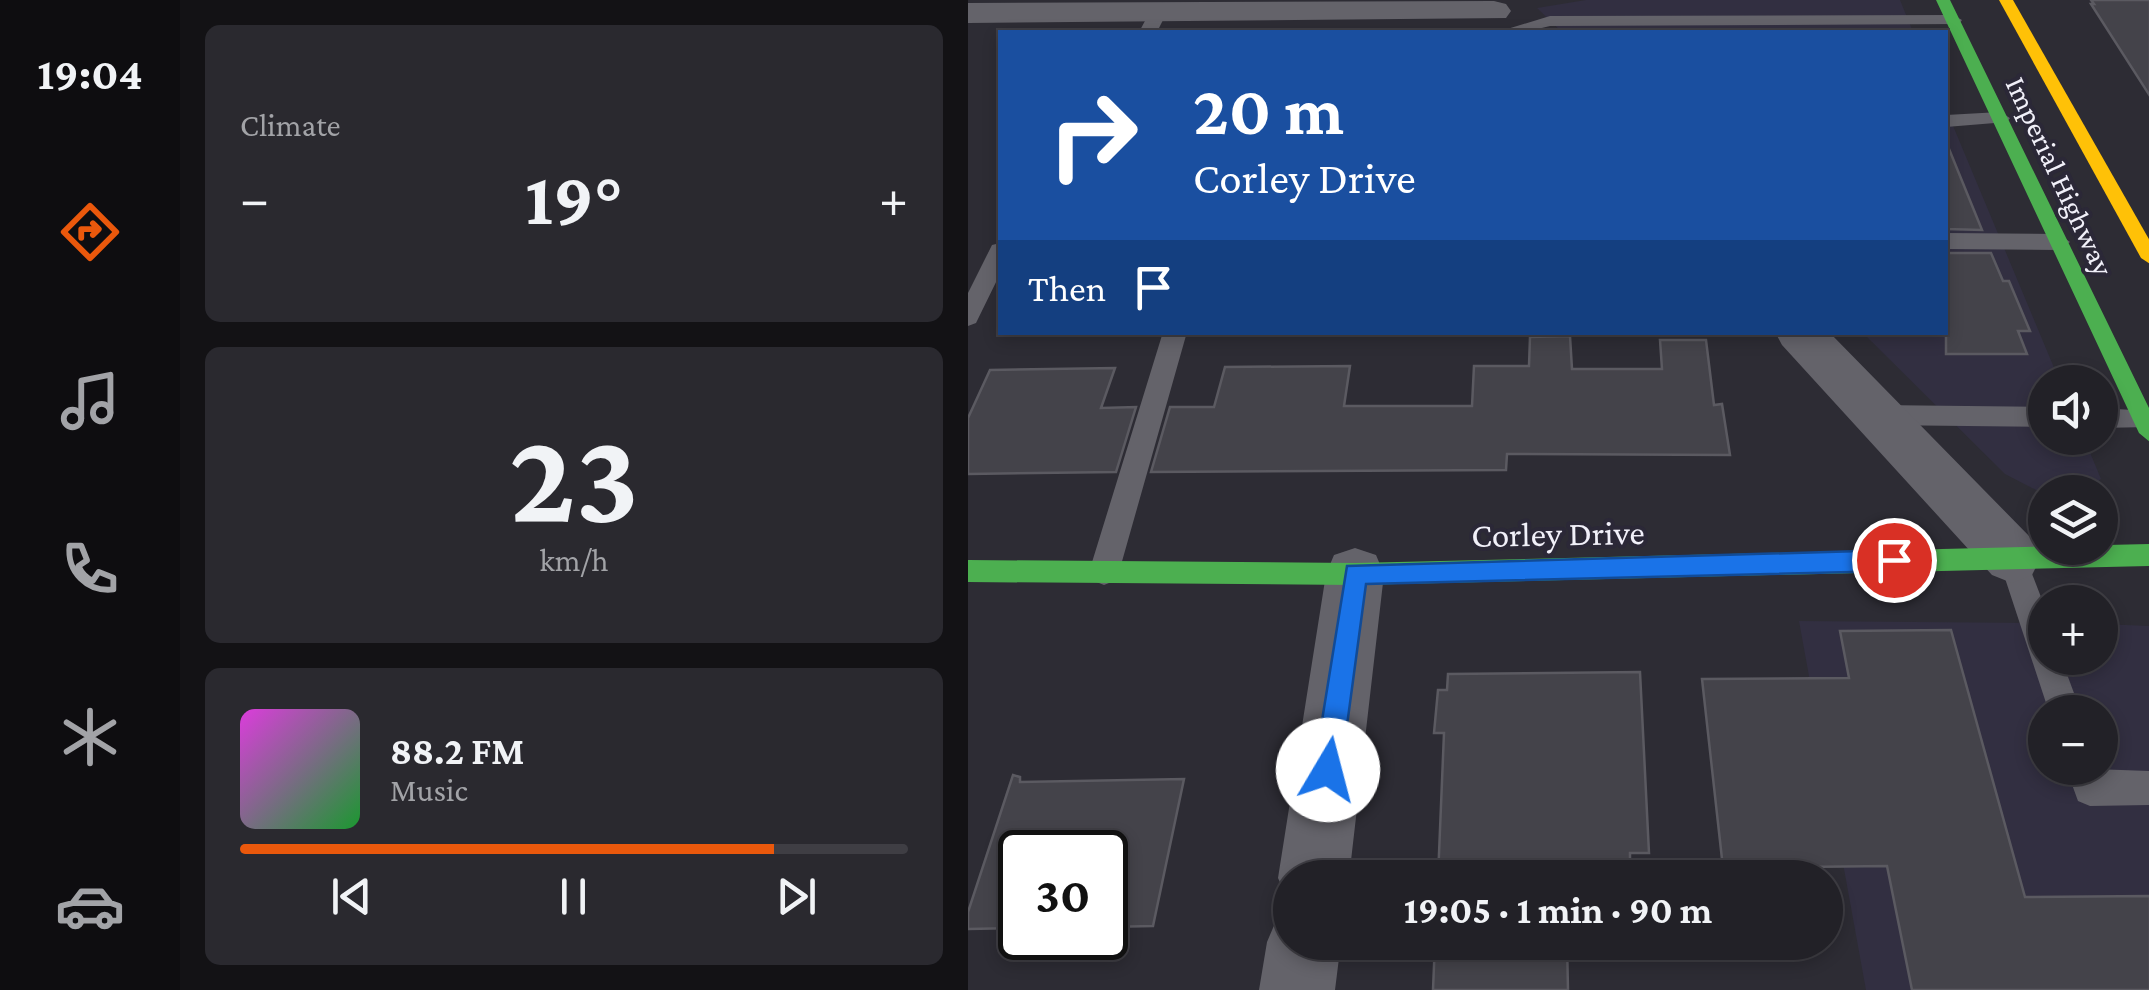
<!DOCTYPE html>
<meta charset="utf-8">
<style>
body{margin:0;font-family:"Crimson Pro",serif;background:#2a292f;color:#f1f3f6;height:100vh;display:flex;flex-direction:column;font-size:38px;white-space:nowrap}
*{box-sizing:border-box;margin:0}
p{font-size:32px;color:#a2a3a7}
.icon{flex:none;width:55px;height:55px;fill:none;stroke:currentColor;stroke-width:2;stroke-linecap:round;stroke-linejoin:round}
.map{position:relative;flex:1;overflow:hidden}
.panel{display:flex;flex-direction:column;gap:25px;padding:25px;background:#131215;width:788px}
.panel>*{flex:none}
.hud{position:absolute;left:30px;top:30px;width:950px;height:305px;border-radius:0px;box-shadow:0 5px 15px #0003,0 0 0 2px #3f3e44;background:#1a4fa0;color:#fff;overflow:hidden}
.fabs{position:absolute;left:1060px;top:365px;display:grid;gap:20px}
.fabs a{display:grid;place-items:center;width:90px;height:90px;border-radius:50%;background:#222127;box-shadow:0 5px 15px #0003,0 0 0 2px #3f3e44;font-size:50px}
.speed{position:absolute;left:30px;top:830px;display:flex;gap:20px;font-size:50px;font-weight:700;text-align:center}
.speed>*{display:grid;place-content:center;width:130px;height:130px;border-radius:50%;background:#222127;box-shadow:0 5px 15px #0003,0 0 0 2px #3f3e44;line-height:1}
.speed .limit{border:5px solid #111;border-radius:15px;background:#fff;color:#111}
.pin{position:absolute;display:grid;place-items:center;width:85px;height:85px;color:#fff;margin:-42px;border:5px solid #fff;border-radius:50%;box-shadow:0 2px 10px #0007}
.me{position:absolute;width:110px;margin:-55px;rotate:8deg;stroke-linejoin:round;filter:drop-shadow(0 0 8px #0008)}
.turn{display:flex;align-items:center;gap:35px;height:210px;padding:0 30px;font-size:45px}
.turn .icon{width:130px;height:130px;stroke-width:2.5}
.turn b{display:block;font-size:70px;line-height:85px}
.then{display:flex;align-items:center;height:95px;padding:0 30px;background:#0003;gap:20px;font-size:38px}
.big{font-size:75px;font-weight:700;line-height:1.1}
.panel .widget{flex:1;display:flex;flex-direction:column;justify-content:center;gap:15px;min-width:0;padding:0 35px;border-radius:15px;background:#2a292f}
.panel .dial{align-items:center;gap:0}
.dial b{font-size:130px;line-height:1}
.song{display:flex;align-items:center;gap:30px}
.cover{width:120px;height:120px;border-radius:15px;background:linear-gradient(135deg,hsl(300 70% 55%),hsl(130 70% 35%))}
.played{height:10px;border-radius:5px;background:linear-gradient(90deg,#ea580c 80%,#3f3e44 80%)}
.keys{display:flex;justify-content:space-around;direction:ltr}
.heat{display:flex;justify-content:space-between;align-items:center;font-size:55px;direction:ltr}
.trip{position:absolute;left:305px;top:860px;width:570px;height:100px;border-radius:50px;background:#222127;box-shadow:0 5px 15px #0003,0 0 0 2px #3f3e44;font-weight:700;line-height:100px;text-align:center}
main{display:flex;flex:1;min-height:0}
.tab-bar{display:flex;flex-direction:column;width:180px;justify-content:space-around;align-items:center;background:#0e0d10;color:#a2a3a7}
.tab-bar .icon{width:70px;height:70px}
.tab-bar .on{color:#ea580c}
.tab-bar b{font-size:45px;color:#f1f3f6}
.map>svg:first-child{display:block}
</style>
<main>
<nav class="tab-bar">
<b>19:04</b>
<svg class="icon on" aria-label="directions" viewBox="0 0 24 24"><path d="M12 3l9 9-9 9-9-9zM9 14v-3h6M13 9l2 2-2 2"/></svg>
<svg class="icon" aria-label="music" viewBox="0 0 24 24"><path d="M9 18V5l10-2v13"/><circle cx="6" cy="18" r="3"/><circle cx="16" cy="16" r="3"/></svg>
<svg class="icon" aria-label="phone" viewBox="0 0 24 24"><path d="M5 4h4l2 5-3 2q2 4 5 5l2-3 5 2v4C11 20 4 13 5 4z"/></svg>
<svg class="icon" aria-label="climate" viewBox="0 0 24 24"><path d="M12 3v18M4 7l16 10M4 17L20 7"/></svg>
<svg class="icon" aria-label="car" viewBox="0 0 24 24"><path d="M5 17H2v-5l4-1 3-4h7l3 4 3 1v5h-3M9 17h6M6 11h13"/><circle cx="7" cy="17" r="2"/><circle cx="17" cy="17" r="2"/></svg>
</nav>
<section class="panel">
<div class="widget"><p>Climate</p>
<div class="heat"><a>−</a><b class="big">19°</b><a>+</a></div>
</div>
<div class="widget dial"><b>23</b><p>km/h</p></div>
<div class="widget">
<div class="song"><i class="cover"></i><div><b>88.2 FM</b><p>Music</p></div></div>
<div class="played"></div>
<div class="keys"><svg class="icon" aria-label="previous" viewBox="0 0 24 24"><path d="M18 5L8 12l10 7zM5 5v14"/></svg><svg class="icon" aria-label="pause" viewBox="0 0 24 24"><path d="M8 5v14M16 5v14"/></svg><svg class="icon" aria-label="next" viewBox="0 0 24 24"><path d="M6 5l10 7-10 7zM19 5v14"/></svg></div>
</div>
</section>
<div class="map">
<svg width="1182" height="990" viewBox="0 0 1182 990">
<rect width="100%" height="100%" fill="#2d2c34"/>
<path fill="#322f41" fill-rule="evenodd" d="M618,0H932L945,32H594L569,8Z
M978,109L1092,382H1078V438H1116L1133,479L1114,492L1074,493L1037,474L895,333L978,332Z
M831,621L1077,623L1078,658H1132L1133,624L1181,626V990H898ZM1078,712H1132V768H1078Z"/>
<path fill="#44434a" stroke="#5b5a61" stroke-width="2.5" d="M1123,0H1182V96L1123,4H1126Z
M978,144H979L1014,230L978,229Z
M978,253H1023L1035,281H1041L1062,331H1050L1059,354H978Z
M602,336L604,369H694L692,340H738L746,405L754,404L762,455L539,454L538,470L183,472L202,407H246L257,367L382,366L376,406H504L506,366H561L562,337Z
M147,368L133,408L168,407L148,472L0,474V418L22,370Z
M983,630L1057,897L1182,896V990H944L919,866L755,868L734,679L881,678L872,631Z
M672,672L681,853H662V864L552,866V878H470L476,733H466L470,690H479L480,674Z
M45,775L52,777V782L216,779L185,926L138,927V852H52V928L0,929V912Z
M467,942H599L600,990H465Z"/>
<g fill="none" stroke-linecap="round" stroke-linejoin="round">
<path fill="#64636a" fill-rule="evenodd" d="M190,7L199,12L189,32H171L184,8Z
M985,15L994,20L991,24L582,26L557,32L536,30L582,16Z
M1032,112L1042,118L1039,122L978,127V115Z
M978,233L1091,234L1102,242L1091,250L978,249Z
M32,243V274L8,323L0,326V293L24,245Z
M195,332H219L151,572L146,581L136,585L126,581L121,572Z
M909,405L1078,407V427L909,425L900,422L896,415L900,408Z
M1132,408L1182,411V427L1132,428Z
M1044,544L1054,548L1078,610V658H1093L1113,712H1081L1030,557L1034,548Z
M1098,768L1182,771V805L1122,806L1110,801Z"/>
<path fill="#64636a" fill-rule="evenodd" d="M526,1L538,4L543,11L538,18L0,23V3Z
M807,332H861L1064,539L1073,557L1064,575L1044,583L1024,575L814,345Z
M387,548L408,555L416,574L381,878H322V904L310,878L358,574L366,555Z
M322,911V942H373L367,990H291L299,942L310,916Z"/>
<path fill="#4caf50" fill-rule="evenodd" d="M968,0H982L1182,410V442L1171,433Z
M1182,544V566L387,585L0,582V560L387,563Z"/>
<path fill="#ffc107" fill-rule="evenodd" d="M1031,0H1045L1182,241V264L1173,258Z"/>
</g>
<path fill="#1a73e8" stroke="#114b97" stroke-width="2.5" d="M926,550L934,553L938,560L934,568L926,571L398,584L373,770L369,780L360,784L350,780L346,770L379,566Z"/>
<g text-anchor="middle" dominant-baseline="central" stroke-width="8" stroke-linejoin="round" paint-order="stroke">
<g font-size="30" fill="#f1f0f9" stroke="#2b2837">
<text transform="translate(1092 176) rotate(65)">Imperial Highway</text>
</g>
<g font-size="35" fill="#f1f0f9" stroke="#2b2837">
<text transform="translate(590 534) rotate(-1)">Corley Drive</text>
</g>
</g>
</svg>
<div class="fabs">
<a><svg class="icon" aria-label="sound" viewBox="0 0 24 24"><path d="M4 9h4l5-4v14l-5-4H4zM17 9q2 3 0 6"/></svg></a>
<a><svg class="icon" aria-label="layers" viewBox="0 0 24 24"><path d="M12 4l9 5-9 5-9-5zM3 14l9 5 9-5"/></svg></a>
<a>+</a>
<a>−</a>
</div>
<div class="speed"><div class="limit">30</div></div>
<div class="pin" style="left:926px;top:560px;background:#d93025"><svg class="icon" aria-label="arrive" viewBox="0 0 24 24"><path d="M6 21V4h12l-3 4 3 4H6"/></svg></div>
<svg class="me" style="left:360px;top:770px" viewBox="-20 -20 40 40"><circle r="19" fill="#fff"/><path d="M0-13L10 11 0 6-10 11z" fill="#1a73e8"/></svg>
<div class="trip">19:05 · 1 min · 90 m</div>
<div class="hud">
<div class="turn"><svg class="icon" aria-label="right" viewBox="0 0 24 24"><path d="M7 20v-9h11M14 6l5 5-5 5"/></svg><div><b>20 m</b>Corley Drive</div></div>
<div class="then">Then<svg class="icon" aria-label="arrive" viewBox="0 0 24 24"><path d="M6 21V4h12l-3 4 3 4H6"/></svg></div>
</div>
</div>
</main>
